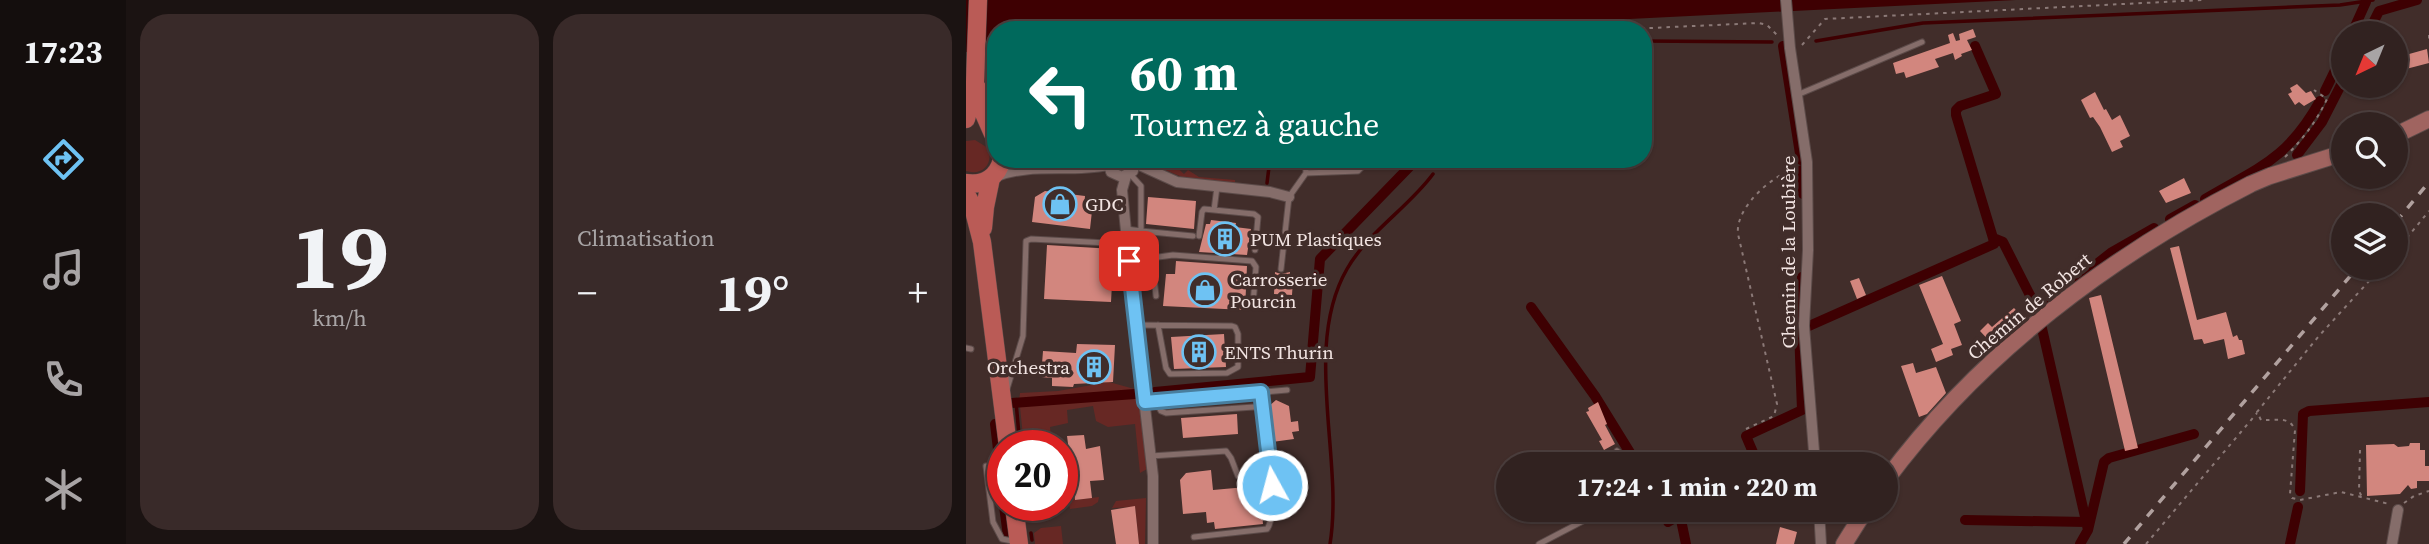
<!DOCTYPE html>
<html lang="fr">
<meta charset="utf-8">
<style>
body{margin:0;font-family:"Source Serif 4",serif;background:#392a29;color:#f1f3f6;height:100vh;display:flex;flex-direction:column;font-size:26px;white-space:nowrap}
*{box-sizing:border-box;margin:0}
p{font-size:23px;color:#a8a4a5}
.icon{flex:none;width:38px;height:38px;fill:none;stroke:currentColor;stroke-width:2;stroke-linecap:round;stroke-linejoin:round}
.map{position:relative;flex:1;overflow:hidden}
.drawer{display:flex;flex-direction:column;gap:14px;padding:14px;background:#1b1312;width:840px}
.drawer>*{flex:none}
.hud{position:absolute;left:21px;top:21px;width:665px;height:147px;border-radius:28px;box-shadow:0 2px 5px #0004,0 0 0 2px #4c3f3e;background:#00695c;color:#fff;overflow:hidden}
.needle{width:46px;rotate:223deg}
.controls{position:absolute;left:1365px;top:21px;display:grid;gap:14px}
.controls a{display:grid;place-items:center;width:77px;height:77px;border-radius:50%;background:#312220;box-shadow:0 2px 5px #0004,0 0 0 2px #4c3f3e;font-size:35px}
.speed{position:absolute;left:21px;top:430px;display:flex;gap:14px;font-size:35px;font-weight:700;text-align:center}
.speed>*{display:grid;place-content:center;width:91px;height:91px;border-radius:50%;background:#312220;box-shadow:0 2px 5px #0004,0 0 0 2px #4c3f3e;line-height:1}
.speed .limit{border:10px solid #d22;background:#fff;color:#111}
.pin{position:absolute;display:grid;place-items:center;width:60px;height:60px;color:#fff;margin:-30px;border-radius:14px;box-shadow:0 4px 10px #0006}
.me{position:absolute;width:77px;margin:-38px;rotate:353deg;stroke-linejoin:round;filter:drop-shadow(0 0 5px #0008)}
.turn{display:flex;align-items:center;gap:24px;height:147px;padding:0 28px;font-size:32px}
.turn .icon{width:91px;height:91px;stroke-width:2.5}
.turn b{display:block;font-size:49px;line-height:60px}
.big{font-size:52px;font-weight:700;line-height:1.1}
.drawer .widget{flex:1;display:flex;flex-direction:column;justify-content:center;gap:10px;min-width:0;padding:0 24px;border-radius:28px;background:#392a29}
.drawer .dial{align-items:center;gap:0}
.dial b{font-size:91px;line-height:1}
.heat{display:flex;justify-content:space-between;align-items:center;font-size:38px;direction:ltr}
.drawer .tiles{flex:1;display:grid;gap:14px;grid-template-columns:repeat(2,1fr)}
.trip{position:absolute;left:530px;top:452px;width:402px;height:70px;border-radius:35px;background:#312220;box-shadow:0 2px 5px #0004,0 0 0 2px #4c3f3e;font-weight:700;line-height:70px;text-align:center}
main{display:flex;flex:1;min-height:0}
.tab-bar{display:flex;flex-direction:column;width:126px;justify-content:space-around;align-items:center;background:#140e0d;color:#a8a4a5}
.tab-bar .icon{width:49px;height:49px}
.tab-bar .selected{color:#6ec2f3}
.tab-bar b{font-size:32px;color:#f1f3f6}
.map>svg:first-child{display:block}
</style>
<main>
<nav class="tab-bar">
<b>17:23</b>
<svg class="icon selected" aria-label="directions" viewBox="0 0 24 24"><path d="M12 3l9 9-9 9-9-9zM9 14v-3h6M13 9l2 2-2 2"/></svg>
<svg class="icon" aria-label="music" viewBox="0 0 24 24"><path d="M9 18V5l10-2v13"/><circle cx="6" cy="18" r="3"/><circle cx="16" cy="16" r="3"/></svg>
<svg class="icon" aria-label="phone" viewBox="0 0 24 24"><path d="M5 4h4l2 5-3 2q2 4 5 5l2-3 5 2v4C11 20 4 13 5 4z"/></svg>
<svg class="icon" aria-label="climate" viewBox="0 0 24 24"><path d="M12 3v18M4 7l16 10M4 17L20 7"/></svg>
</nav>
<section class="drawer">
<div class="tiles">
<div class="widget dial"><b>19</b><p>km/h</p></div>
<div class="widget"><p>Climatisation</p>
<div class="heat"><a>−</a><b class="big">19°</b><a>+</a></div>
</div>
</div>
</section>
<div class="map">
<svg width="1463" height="544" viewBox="0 0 1463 544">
<rect width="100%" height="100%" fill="#412d2a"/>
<path fill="#672824" d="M22,60H30V121C22,102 13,80 22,60Z
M9,140L22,148C28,164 16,176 0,171V141Z
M203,160L218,174L222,170L233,177L269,180V183L221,179L192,167V163Z
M283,380V389L187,396V388Z
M143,382L172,390L181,469L174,473L169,424L142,427L130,421L127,406L101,410L102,423L84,427L86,444L58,446L54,407L113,401V398L53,401L54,393L92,391Z
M99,484H107L109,500L133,497L132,502L126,506L104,509Z
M180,498L179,544H173L169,507L146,508L150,501Z
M95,526L97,544H69L68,533L75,528Z"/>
<path fill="#3e0002" d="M0,0H1050L541,25L540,30H513L512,26L440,30H30V50L0,52Z"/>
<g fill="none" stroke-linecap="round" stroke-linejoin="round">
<path stroke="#3e0002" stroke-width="3.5" d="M677,41L806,42
M850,41L957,23L1374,5L1407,0
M25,76L27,93
M301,183L304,159
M50,402L54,446
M61,506L62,516
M65,533L66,540
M364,544C378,459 336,347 381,269C402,232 442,208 467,174"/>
<path stroke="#3e0002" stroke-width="10" d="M1386,33L1400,2
M1402,33L1413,11L1451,0
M817,46L835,160
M1009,46L1030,94L994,106L990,110V115L1027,238L1037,242L1072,311
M1359,91L1377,54
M1331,155L1356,122L1377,81
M836,170L837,194
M1239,199C1293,167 1321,160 1354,101
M1204,219L1229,205
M565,307L629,396L671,464
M1072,310L1146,252L1188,228
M1075,324L1122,530
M843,326L1028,244L1027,238
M189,392L344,377L354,259L451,159
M46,403L169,394
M29,424L37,492
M792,464L780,436L836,410L833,329L836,277
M1334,491L1337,414L1343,411L1463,402
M38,506L42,536
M714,515L728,509
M701,519L702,522L714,515L720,544
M999,520L1121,522
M1114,544L1122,530L1138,462L1143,458L1228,434
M1324,544L1332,507"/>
</g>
<path fill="#d2867e" d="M1007,29L1010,37L1001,40L1006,50L995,54L996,56L989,60L987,53L969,59L973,67L940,78L938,72L930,74L927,63L984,43L982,35L987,33L990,41L994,40L993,34Z
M1461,49L1463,63L1440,69L1436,56Z
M1331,84L1340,93L1345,91L1350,99L1338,106L1333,102L1329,105L1322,94L1326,92L1324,88Z
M1129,92L1138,110L1140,109L1146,120L1154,115L1164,136L1154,141L1157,147L1146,152L1134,127L1127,117L1124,118L1115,100Z
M1218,178L1225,193L1200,203L1193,191Z
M79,191L119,196L118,210L126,211L124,229L66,222L69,197Z
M182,197L230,201L228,229L180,224Z
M245,220L270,223L269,227L285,229L281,255L233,252L240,224H244Z
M81,245L148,249L145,302L78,299Z
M1213,246L1231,320L1260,312L1267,337L1271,335L1273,340H1276L1279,354L1262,359L1258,339L1238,344L1236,339L1228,340L1204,248Z
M210,261L281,266L279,310L197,306L200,274H209Z
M309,272L315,274L324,272V278L327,279L326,295L308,294Z
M976,276L995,321L988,324L996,345L985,349L987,355L970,362L965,349L977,344L953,285Z
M893,278L900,295L891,299L884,281Z
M1135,295L1172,448L1159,451L1123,298Z
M1048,308L1059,320L1028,346L1014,331L1022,323L1026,327Z
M258,334L260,367L208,369L205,337Z
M111,344L149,345L147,382L108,384L107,387L86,386V378L75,377L77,351L110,353Z
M947,363L950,373L970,367L980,393L961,414L953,417L935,366Z
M310,400L323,406L325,422L332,421L333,431L326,432L328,439L306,442L302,407Z
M632,402L641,424L639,425L649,444L638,450L633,441L636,440L620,412L623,411L622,408Z
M271,414L272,434L217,438L215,418Z
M118,435L120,449L134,446L138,480L124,481L126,498L109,500L107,482L100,483L98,468L105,467L101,436Z
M1444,443H1454V450H1459V466H1463V481H1451V488L1445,489L1442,485L1434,494L1401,496L1400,445L1428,444L1432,447L1443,446Z
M245,470L247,490L291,486L294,489L297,524L249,529L248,522L241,523L240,512L217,514L214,480L220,473Z
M169,506L173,544H150L145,510Z
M814,527L831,532L828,544H810Z"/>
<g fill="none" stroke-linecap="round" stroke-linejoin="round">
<defs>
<path id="lane" d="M831,95L956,42
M339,159L340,173
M248,210L251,187
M160,229L175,231V186L164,174
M175,231L227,236
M233,236L236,212L238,209L288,214L292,217L289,250
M186,259L190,296
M163,261L207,255L286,261L290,267L287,304
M315,269L323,197L340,173L392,171L396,167L397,159
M169,325L266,326L269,327L272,334V367L261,373L204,374L200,368L192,325
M0,348L5,349
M41,389L57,336L60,241L65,239L161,244
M295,392L306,486
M190,402L195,411L200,413L288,407
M179,403L321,390
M651,451L668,464
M185,456L260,451L265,458L272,476C279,479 287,479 294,482C306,488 308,520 301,529L228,537
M20,466L27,522L36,539L51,542
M694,509H705
M573,544L640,509"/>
<path id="street" d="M820,0L824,48L841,162L842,250L838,326L849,464
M63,159L82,165
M142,161L145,172L156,177L167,171L168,159
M169,163L211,182L304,192L323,197
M160,176L156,190L168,313L187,476V544
M28,177C65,162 103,173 142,165
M853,509L855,544
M1426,544L1432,510"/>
<path id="secondary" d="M1430,135L1463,119
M920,480C1014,353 1145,255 1285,184L1304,176L1377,153
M878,544L900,509"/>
<path id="primary" d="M11,88L16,109L27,134
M0,119L9,82L12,0
M0,183C18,186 32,177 36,159
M0,194L7,207L16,242L42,446
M17,228L19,207L25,178
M48,506L53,544"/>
</defs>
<use href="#lane" stroke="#5c4b49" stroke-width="7"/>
<use href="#street" stroke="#5c4b49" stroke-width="12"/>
<use href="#secondary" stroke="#5c4b49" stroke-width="18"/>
<use href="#primary" stroke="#5c4b49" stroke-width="19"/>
<path stroke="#8b7977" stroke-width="2" stroke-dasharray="3.5 5" stroke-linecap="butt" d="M641,30L793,23L801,25L811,35
M1463,35V43
M836,45L859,19L1237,0
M1319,157C1337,139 1350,122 1361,99L1348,90
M1430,251L1463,211
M1415,268L1352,337L1291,412L1295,420C1309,421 1323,415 1329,430L1324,494L1326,498L1334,500L1375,492L1423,504
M780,429L808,416L811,404L772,234C769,207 807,175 830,168
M1394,450L1393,491L1396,497
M1438,503L1448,496L1463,491
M1180,544L1291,413"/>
<use href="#lane" stroke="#856d6a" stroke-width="5"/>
<use href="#street" stroke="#856d6a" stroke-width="10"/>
<use href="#secondary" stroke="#a06460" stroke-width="16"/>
<use href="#primary" stroke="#ba5b56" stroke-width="18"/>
<path stroke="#b1a19f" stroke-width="3.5" stroke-dasharray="9 9" stroke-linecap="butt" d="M1430,222L1463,182
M1158,544L1391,268"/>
</g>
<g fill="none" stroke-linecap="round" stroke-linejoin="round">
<defs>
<path id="route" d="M163,261L179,402L295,392L306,485"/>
</defs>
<use href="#route" stroke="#487e9e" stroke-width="18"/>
<use href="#route" stroke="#6ec2f3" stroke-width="12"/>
</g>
<defs>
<symbol id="shop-ring" viewBox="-11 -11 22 22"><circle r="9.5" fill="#412d2a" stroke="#6ec2f3" stroke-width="1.5"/><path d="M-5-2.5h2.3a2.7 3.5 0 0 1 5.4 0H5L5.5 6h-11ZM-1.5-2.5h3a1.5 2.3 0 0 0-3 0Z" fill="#6ec2f3"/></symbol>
<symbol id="building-ring" viewBox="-11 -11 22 22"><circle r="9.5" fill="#412d2a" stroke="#6ec2f3" stroke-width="1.5"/><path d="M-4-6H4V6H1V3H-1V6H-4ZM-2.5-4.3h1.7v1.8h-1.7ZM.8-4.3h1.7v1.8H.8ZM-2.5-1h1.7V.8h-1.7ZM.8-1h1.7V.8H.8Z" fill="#6ec2f3"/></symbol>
</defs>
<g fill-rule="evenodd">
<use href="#shop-ring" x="75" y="185" width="38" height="38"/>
<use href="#building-ring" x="240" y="220" width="38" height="38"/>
<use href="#shop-ring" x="220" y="271" width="38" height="38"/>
<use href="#building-ring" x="214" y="333" width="38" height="38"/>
<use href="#building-ring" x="109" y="348" width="38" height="38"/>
</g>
<g text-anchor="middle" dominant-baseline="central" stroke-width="7" stroke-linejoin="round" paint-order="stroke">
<g font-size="19" fill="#f2e4e2" stroke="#412d2a" text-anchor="start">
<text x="119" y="204">GDC</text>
<text x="284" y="239">PUM Plastiques</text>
<text x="264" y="279">Carrosserie<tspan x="264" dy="22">Pourcin</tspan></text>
<text x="258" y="352">ENTS Thurin</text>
<text x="104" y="367" text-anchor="end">Orchestra</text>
</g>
<g font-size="19" fill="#f2e4e2" stroke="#412d2a">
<text transform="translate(822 252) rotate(-90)">Chemin de la Loubière</text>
<text transform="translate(1063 306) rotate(-40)">Chemin de Robert</text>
</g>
</g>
</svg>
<div class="controls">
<a><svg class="needle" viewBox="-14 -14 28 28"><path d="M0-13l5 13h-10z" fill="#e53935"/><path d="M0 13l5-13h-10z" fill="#a8a4a5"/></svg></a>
<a><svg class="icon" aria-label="search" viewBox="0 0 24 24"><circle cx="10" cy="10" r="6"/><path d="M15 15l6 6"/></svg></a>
<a><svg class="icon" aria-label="layers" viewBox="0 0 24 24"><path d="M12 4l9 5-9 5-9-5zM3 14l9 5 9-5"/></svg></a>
</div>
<div class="speed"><div class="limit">20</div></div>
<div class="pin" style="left:163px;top:261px;background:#d93025"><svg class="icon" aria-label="arrive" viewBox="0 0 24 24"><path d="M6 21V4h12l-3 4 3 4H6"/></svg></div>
<svg class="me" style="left:306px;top:485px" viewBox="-20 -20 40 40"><circle r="17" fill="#6ec2f3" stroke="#fff" stroke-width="3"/><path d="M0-11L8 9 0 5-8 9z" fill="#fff"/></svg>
<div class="trip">17:24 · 1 min · 220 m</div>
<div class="hud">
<div class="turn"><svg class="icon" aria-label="left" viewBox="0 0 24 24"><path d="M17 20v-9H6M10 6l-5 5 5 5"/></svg><div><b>60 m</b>Tournez à gauche</div></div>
</div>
</div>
</main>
